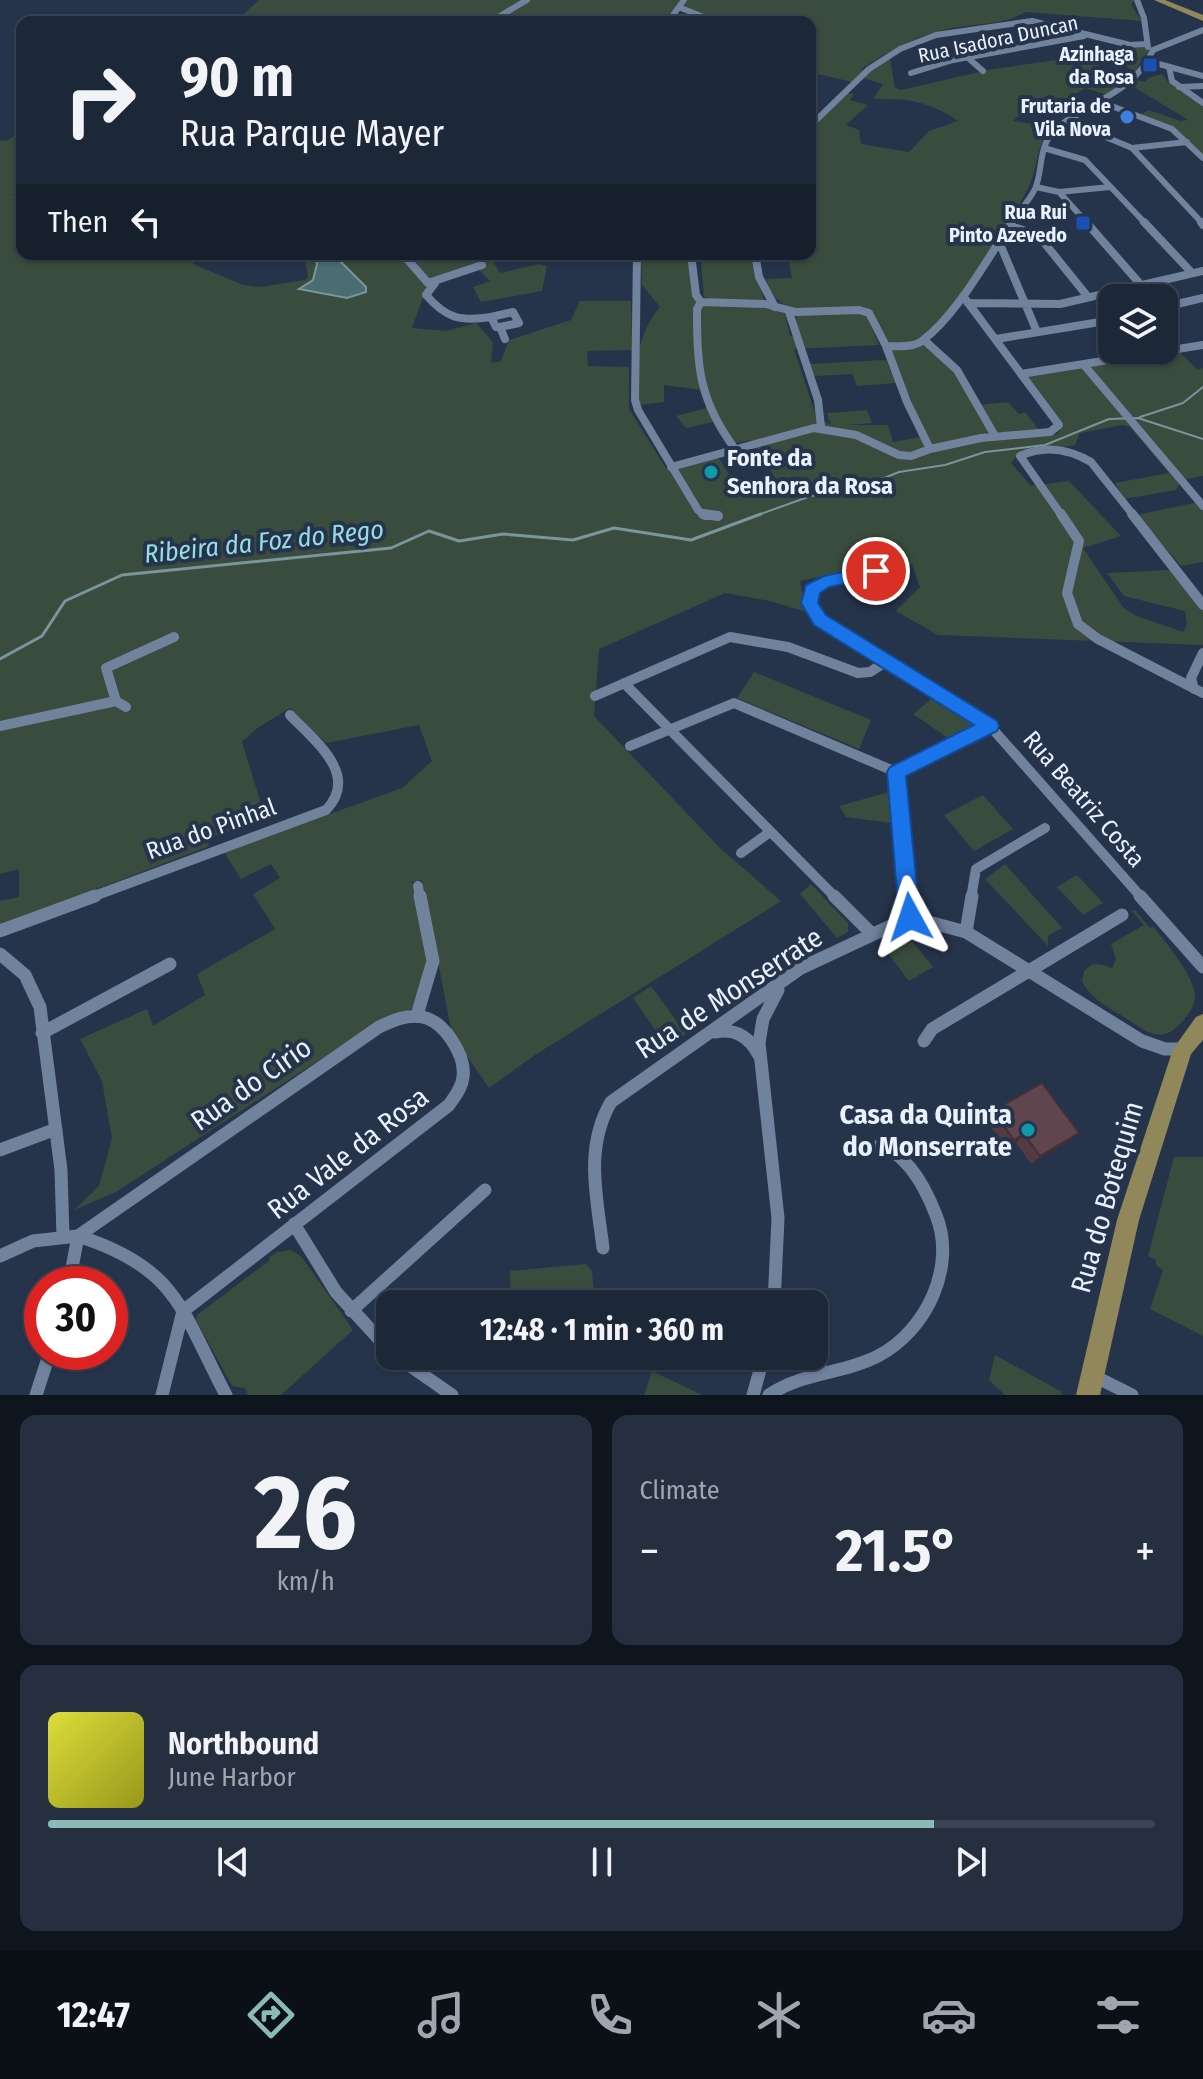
<!DOCTYPE html>
<meta charset="utf-8">
<style>
body{margin:0;font-family:"Fira Sans Condensed",sans-serif;background:#252f40;color:#f1f3f6;height:100vh;display:flex;flex-direction:column;font-size:30px;white-space:nowrap}
*{box-sizing:border-box;margin:0}
p{font-size:26px;color:#a0a5ae}
.icon{flex:none;width:44px;height:44px;fill:none;stroke:currentColor;stroke-width:2;stroke-linecap:round;stroke-linejoin:round}
.map{position:relative;height:1395px;overflow:hidden}
.drawer{display:flex;flex-direction:column;gap:20px;padding:20px;background:#0f151f;flex:1}
.drawer>*{flex:none}
.guide{position:absolute;left:16px;top:16px;width:800px;height:244px;border-radius:16px;box-shadow:0 2px 6px #0004,0 0 0 2px #3a4453;background:#1c2738;color:#f1f3f6;overflow:hidden}
.controls{position:absolute;left:1098px;top:284px;display:grid;gap:16px}
.controls a{display:grid;place-items:center;width:80px;height:80px;border-radius:16px;background:#1c2738;box-shadow:0 2px 6px #0004,0 0 0 2px #3a4453;font-size:40px}
.speed{position:absolute;left:24px;top:1266px;display:flex;gap:16px;font-size:40px;font-weight:700;text-align:center}
.speed>*{display:grid;place-content:center;width:104px;height:104px;border-radius:50%;background:#1c2738;box-shadow:0 2px 6px #0004,0 0 0 2px #3a4453;line-height:1}
.speed .limit{border:12px solid #d22;background:#fff;color:#111}
.pin{position:absolute;display:grid;place-items:center;width:68px;height:68px;color:#fff;margin:-34px;border:4px solid #fff;border-radius:50%;box-shadow:0 2px 8px #0007}
.me{position:absolute;width:88px;margin:-44px;rotate:355deg;stroke-linejoin:round;filter:drop-shadow(0 0 6px #0008)}
.turn{display:flex;align-items:center;gap:28px;height:168px;padding:0 32px;font-size:36px}
.turn .icon{width:104px;height:104px;stroke-width:2.5}
.turn b{display:block;font-size:56px;line-height:68px}
.then{display:flex;align-items:center;height:76px;padding:0 32px;background:#0003;gap:16px;font-size:30px}
.big{font-size:60px;font-weight:700;line-height:1.1}
.drawer .card{flex:1;display:flex;flex-direction:column;justify-content:center;gap:12px;min-width:0;padding:0 28px;border-radius:16px;background:#252f40}
.drawer .dial{align-items:center;gap:0}
.dial b{font-size:104px;line-height:1}
.song{display:flex;align-items:center;gap:24px}
.cover{width:96px;height:96px;border-radius:12px;background:linear-gradient(135deg,hsl(60 70% 55%),hsl(60 70% 35%))}
.played{height:8px;border-radius:4px;background:linear-gradient(90deg,#8bbbb9 80%,#3a4453 80%)}
.keys{display:flex;justify-content:space-around;direction:ltr}
.heat{display:flex;justify-content:space-between;align-items:center;font-size:44px;direction:ltr}
.drawer .tiles{flex:1;display:grid;gap:20px;grid-template-columns:1fr 1fr}
.card:last-child{grid-column:span 2}
.trip{position:absolute;left:376px;top:1290px;width:452px;height:80px;border-radius:16px;background:#1c2738;box-shadow:0 2px 6px #0004,0 0 0 2px #3a4453;font-weight:700;line-height:80px;text-align:center}
.menu{display:flex;height:128px;justify-content:space-around;align-items:center;background:#0b1016;color:#a0a5ae}
.menu .icon{width:56px;height:56px}
.menu .selected{color:#8bbbb9}
.menu b{font-size:36px;color:#f1f3f6}
.map>svg:first-child{display:block}
</style>
<div class="map">
<svg width="1203" height="1395" viewBox="0 0 1203 1395">
<rect width="100%" height="100%" fill="#26344b"/>
<path fill="#394c3d" d="M259,0H527L516,9L530,0H681L664,22H234Z
M687,0H1134L1131,5L1142,21L1025,12C1003,25 979,23 953,28C919,34 892,49 863,68L861,76L852,82L814,73L810,76V22H717L684,7Z
M1144,47L1149,50L1135,71L1117,63L1104,62L1091,71L1101,83L1118,88L1107,95L1085,88L1049,112L1040,108L1017,117L1013,121L1033,124L1044,119L1058,125C1035,141 1040,160 1030,184C1015,217 944,331 912,342C904,345 895,345 887,342L867,309C827,310 779,324 766,279L792,278L788,258L762,257L761,254H810V128L847,93L854,94L850,100L868,105L846,125L859,130L861,144L909,152L929,131L958,121C945,111 923,102 906,100C894,98 886,101 874,98L883,84L863,78L874,67L890,58L895,88L901,90L988,70Z
M1162,74L1168,82L1203,106V154L1175,128L1139,115L1149,110L1180,121L1188,120L1131,85L1136,80L1145,82L1148,78Z
M22,131V188L12,195L22,196V254H194L193,264L243,285L259,287L305,280L308,277L304,254H315L317,264L313,280L300,289H367L333,254H513L493,261L500,273L539,264L547,266L542,291L481,302L473,287L490,281L478,269L427,286L412,328L446,331L476,323L493,342L491,363L501,361L509,340L571,320L580,301H631L632,350L587,351L588,366L629,367V409L667,470L717,455L744,498L781,487L751,440L733,444L717,421L686,428L676,416L707,408L702,390L664,385V402L639,405C631,373 638,332 660,307L642,285L641,254H686L691,260L699,300L777,310L785,314L790,336L801,337L796,324L797,315L857,311L867,317L879,345L794,349L816,416L831,425L827,413L867,410L872,423L847,425H888L893,442L926,436L890,350L928,337L979,405L1008,402L1019,414L1025,412L1043,435L1057,434L1064,425L1025,376L1179,352L1198,370L1203,368V476L1182,480L1176,490L1124,499L1115,483L1169,473L1130,427L1123,425L1080,433L1075,445L1018,454L1011,463L1031,486L1069,481L1121,536L1083,548L1123,607L1134,615L1183,632L1187,625L1185,611L1124,596L1107,573L1170,570L1203,609V645L938,635L896,611L920,587L912,565L900,560L800,581L806,612L770,601L725,593L599,649L594,716L721,849L781,901L535,1055L489,1088L452,1034L422,880L412,882L429,966L411,1010L387,1016L116,1192L74,1210L99,1186L112,1138L102,1081L80,1039L147,1009L153,1026L205,995L197,974L275,929L253,894L280,878L271,864L241,879L224,852L402,788L432,761L419,725L326,743L290,708L256,729L242,742L266,820L213,836L207,847L0,926V901L19,897V869L0,874V140L6,141Z
M698,254H753V267L765,302L715,301L704,297L701,261Z
M886,360L896,383L857,386L852,374L814,376L810,364Z
M1203,501V562L1181,566L1137,515Z
M754,672L871,720L859,749L737,698Z
M935,696L970,719L973,726L948,738L913,714Z
M889,792L891,823L846,817L839,806Z
M983,795L1013,829L974,851L944,815Z
M1005,864L1062,928L1048,936V946L985,879Z
M1077,875L1103,903L1083,915L1057,887Z
M811,884L848,923V932L837,938L800,894Z
M1135,910L1150,928L1153,926C1167,945 1187,967 1194,989C1197,1000 1193,1009 1186,1017C1161,1049 1147,1031 1119,1014C1104,1005 1090,997 1082,981L1084,971C1093,961 1101,964 1112,968L1116,959L1111,944L1144,925L1132,911Z
M904,931L933,967L909,981L880,943Z
M651,986L686,1034L667,1047L633,998Z
M1174,1157H1203V1336L1150,1309L1163,1270L1156,1265V1260L1148,1256Z
M290,1250L301,1256L353,1330L281,1395H248L245,1388L232,1386L196,1320L197,1315L270,1260L269,1257L277,1252Z
M586,1264L592,1271L595,1304H511L510,1271Z
M995,1355L1062,1392L1061,1395H1005L989,1380Z
M652,1371L702,1395H644Z"/>
<path fill="#4a6d72" stroke="#7a959c" stroke-width="2" d="M315,254H333L366,287V292L347,298L299,289L313,280L317,264Z"/>
<g fill="none" stroke-linecap="round" stroke-linejoin="round">
<path stroke="#7a959c" stroke-width="2" d="M1140,417L1183,403L1203,387
M755,516L811,496L862,487L899,472L945,465L985,452L1045,445L1109,419L1138,418L1203,439"/>
<path stroke="#7a959c" stroke-width="3" d="M0,659L42,636L65,601L122,575L391,548L429,531L459,541L503,534L573,540L614,528L691,540L761,514"/>
<path stroke="#71829d" stroke-width="6" d="M1137,0L1144,18L1148,47
M681,8L716,22
M490,22L527,0
M668,22L684,0
M967,57L983,71
M1148,61L1203,76
M1169,67L1172,81L1203,103
M911,73L953,60L1084,36
M1179,87L1203,86
M1101,102L1172,129L1203,158
M1076,119L1089,130L1132,148L1203,224
M810,126L869,69L900,49L936,35L1032,21L1130,45L1146,44
M1044,148L1085,160L1146,224
M1132,148L1187,142
M1036,187L1059,192L1110,187
M1059,192L1088,224
M1010,224C1018,213 1029,201 1035,189C1043,171 1038,147 1054,131C1086,100 1132,97 1153,50L1203,30"/>
<path stroke="#71829d" stroke-width="8" d="M1086,222L1141,285
M1144,222L1192,273
M1201,222L1203,225
M1011,226L1038,235L1088,297
M1000,244L1037,332
M392,254L407,259L428,283L482,265
M637,254L635,400L638,410L698,510L705,516H718
M691,254L696,295L701,302L765,304L796,312L859,310L869,313L886,346C898,346 912,348 922,341C957,315 987,259 1012,222
M755,254L759,277L775,307
M435,283L426,295C446,318 460,322 491,317
M701,302L697,309C697,368 699,400 735,449
M968,303L1060,304L1203,271
M1164,307L1203,298
M789,312L818,400L821,427
M496,327L491,317L513,312L519,323L500,327L505,339
M996,339L1112,320
M924,340L957,370L995,436
M1084,365L1203,506
M1021,374L1203,345
M930,449L981,438L1050,432L1059,425L963,296
M671,467L814,428L856,435L899,455L911,456L930,449L907,402L886,346
M1062,516L1020,456C1044,445 1069,449 1091,462L1134,516"/>
<path stroke="#71829d" stroke-width="10" d="M703,514L718,516
M1061,514L1079,541L1067,593L1078,624L1098,639L1203,693
M1132,514L1203,605
M901,566L824,582L812,589L809,603L820,620L990,726L1142,898
M624,683L836,898
M1194,689L1191,678L1203,653
M595,696L730,637L788,647L858,673L870,672L887,661
M116,701L126,707
M0,726L116,701L106,668L174,637
M630,746L734,703L896,772
M896,772L908,898
M896,772L990,726
M741,853L770,832
M418,886L420,898
M89,898L326,810C360,775 315,741 290,715
M971,898L976,869L1045,828"/>
<path stroke="#71829d" stroke-width="13" d="M834,896L872,934
M908,896L910,917
M1140,896L1203,967
M0,931L95,896
M966,932L972,896
M0,954L25,975L40,1007L61,1170L63,1237
M417,1015L433,961L420,896
M715,1032C736,1028 749,1037 759,1055
M42,1033L170,964
M924,1041L932,1029L1122,915
M0,1150L56,1129
M294,1224L336,1292L390,1351
M78,1236C178,1268 181,1310 226,1395
M603,1248C597,1198 584,1148 611,1102L801,968L910,917L966,932L1142,1041L1165,1049H1183
M0,1256L33,1241L78,1236L379,1027C392,1021 407,1014 422,1017C444,1021 466,1055 463,1077C462,1088 455,1096 449,1105L183,1311L162,1395
M69,1284L78,1236
M774,1304L778,1218L759,1043L763,1019L778,990
M351,1311L485,1190
M396,1356L452,1395
M795,1356L808,1366L822,1370
M1094,1376L1132,1395
M36,1395L50,1352
M753,1395L764,1356
M769,1395C803,1372 843,1374 878,1356C926,1331 957,1267 936,1215C926,1189 908,1155 880,1145"/>
<path fill="#90875a" fill-rule="evenodd" d="M1154,0H1165L1203,15V21Z
M1203,1014V1040L1191,1054L1139,1220L1100,1395H1076L1117,1220L1173,1049L1196,1017Z"/>
</g>
<path fill="#533a43" d="M993,1111L1079,1133L1070,1141L1031,1164L1016,1143L1006,1148L986,1120Z"/>
<path fill="#433037" d="M1079,1133L1070,1141L1031,1164L1040,1156Z
M1024,1134L1016,1143L1006,1148L1014,1140Z"/>
<path fill="#60444e" stroke="#433037" stroke-width="2" d="M1042,1083L1079,1133L1040,1156L1024,1134L1014,1140L993,1111Z"/>
<path fill="#1a73e8" stroke="#114b97" stroke-width="2" d="M876,565L884,571L882,576L829,587L820,593L818,603L826,615L997,721L999,726L997,731L906,776L920,917L917,924L910,927L902,924L899,917L887,772L890,767L974,725L814,625L801,603L806,585L824,576Z"/>
<g fill="#1a4fb4" stroke="#26344b" stroke-width="3">
<rect x="1142" y="57" width="16" height="16" rx="4"/>
<rect x="1075" y="215" width="16" height="16" rx="4"/>
</g>
<circle fill="#3f7fe0" stroke="#26344b" stroke-width="3" cx="1127" cy="117" r="8"/>
<g fill="#0f9aa8" stroke="#26344b" stroke-width="3">
<circle cx="711" cy="472" r="8"/>
<circle cx="1028" cy="1130" r="8"/>
</g>
<g text-anchor="middle" dominant-baseline="central" stroke-width="8" stroke-linejoin="round" paint-order="stroke">
<g font-size="20" fill="#e9f1fd" stroke="#26344b">
<text transform="translate(998 39) rotate(-12)">Rua Isadora Duncan</text>
</g>
<g font-size="20" font-weight="bold" fill="#e9f1fd" stroke="#26344b" text-anchor="end">
<text x="1134" y="54">Azinhaga<tspan x="1134" dy="23">da Rosa</tspan></text>
<text x="1111" y="106">Frutaria de<tspan x="1111" dy="23">Vila Nova</tspan></text>
<text x="1067" y="212">Rua Rui<tspan x="1067" dy="23">Pinto Azevedo</tspan></text>
</g>
<g font-size="24" font-weight="bold" fill="#e9f1fd" stroke="#26344b" text-anchor="start">
<text x="727" y="458">Fonte da<tspan x="727" dy="28">Senhora da Rosa</tspan></text>
</g>
<g font-size="24" fill="#e9f1fd" stroke="#26344b">
<text transform="translate(1084 799) rotate(49)">Rua Beatriz Costa</text>
<text transform="translate(211 829) rotate(-20)">Rua do Pinhal</text>
</g>
<g font-size="26" font-style="italic" fill="#96dde6" stroke="#26344b">
<text transform="translate(264 542) rotate(-6)">Ribeira da Foz do Rego</text>
</g>
<g font-size="28" fill="#e9f1fd" stroke="#26344b">
<text transform="translate(729 993) rotate(-33)">Rua de Monserrate</text>
<text transform="translate(251 1084) rotate(-35)">Rua do Círio</text>
<text transform="translate(348 1153) rotate(-38)">Rua Vale da Rosa</text>
<text transform="translate(1107 1197) rotate(-74)">Rua do Botequim</text>
</g>
<g font-size="28" font-weight="bold" fill="#e9f1fd" stroke="#26344b" text-anchor="end">
<text x="1012" y="1114">Casa da Quinta<tspan x="1012" dy="32">do Monserrate</tspan></text>
</g>
</g>
</svg>
<div class="controls">
<a><svg class="icon" aria-label="layers" viewBox="0 0 24 24"><path d="M12 4l9 5-9 5-9-5zM3 14l9 5 9-5"/></svg></a>
</div>
<div class="speed"><div class="limit">30</div></div>
<div class="pin" style="left:876px;top:571px;background:#d93025"><svg class="icon" aria-label="arrive" viewBox="0 0 24 24"><path d="M6 21V4h12l-3 4 3 4H6"/></svg></div>
<svg class="me" style="left:910px;top:917px" viewBox="-20 -20 40 40"><path d="M0-17L14 15 0 8-14 15z" fill="#1a73e8" stroke="#fff" stroke-width="4"/></svg>
<div class="trip">12:48 · 1 min · 360 m</div>
<div class="guide">
<div class="turn"><svg class="icon" aria-label="right" viewBox="0 0 24 24"><path d="M7 20v-9h11M14 6l5 5-5 5"/></svg><div><b>90 m</b>Rua Parque Mayer</div></div>
<div class="then">Then<svg class="icon" aria-label="left" viewBox="0 0 24 24"><path d="M17 20v-9H6M10 6l-5 5 5 5"/></svg></div>
</div>
</div>
<section class="drawer">
<div class="tiles">
<div class="card dial"><b>26</b><p>km/h</p></div>
<div class="card"><p>Climate</p>
<div class="heat"><a>−</a><b class="big">21.5°</b><a>+</a></div>
</div>
<div class="card">
<div class="song"><i class="cover"></i><div><b>Northbound</b><p>June Harbor</p></div></div>
<div class="played"></div>
<div class="keys"><svg class="icon" aria-label="previous" viewBox="0 0 24 24"><path d="M18 5L8 12l10 7zM5 5v14"/></svg><svg class="icon" aria-label="pause" viewBox="0 0 24 24"><path d="M8 5v14M16 5v14"/></svg><svg class="icon" aria-label="next" viewBox="0 0 24 24"><path d="M6 5l10 7-10 7zM19 5v14"/></svg></div>
</div>
</div>
</section>
<nav class="menu">
<b>12:47</b>
<svg class="icon selected" aria-label="directions" viewBox="0 0 24 24"><path d="M12 3l9 9-9 9-9-9zM9 14v-3h6M13 9l2 2-2 2"/></svg>
<svg class="icon" aria-label="music" viewBox="0 0 24 24"><path d="M9 18V5l10-2v13"/><circle cx="6" cy="18" r="3"/><circle cx="16" cy="16" r="3"/></svg>
<svg class="icon" aria-label="phone" viewBox="0 0 24 24"><path d="M5 4h4l2 5-3 2q2 4 5 5l2-3 5 2v4C11 20 4 13 5 4z"/></svg>
<svg class="icon" aria-label="climate" viewBox="0 0 24 24"><path d="M12 3v18M4 7l16 10M4 17L20 7"/></svg>
<svg class="icon" aria-label="car" viewBox="0 0 24 24"><path d="M5 17H2v-5l4-1 3-4h7l3 4 3 1v5h-3M9 17h6M6 11h13"/><circle cx="7" cy="17" r="2"/><circle cx="17" cy="17" r="2"/></svg>
<svg class="icon" aria-label="filters" viewBox="0 0 24 24"><path d="M4 7h16M4 17h16"/><circle cx="9" cy="7" r="2"/><circle cx="15" cy="17" r="2"/></svg>
</nav>
